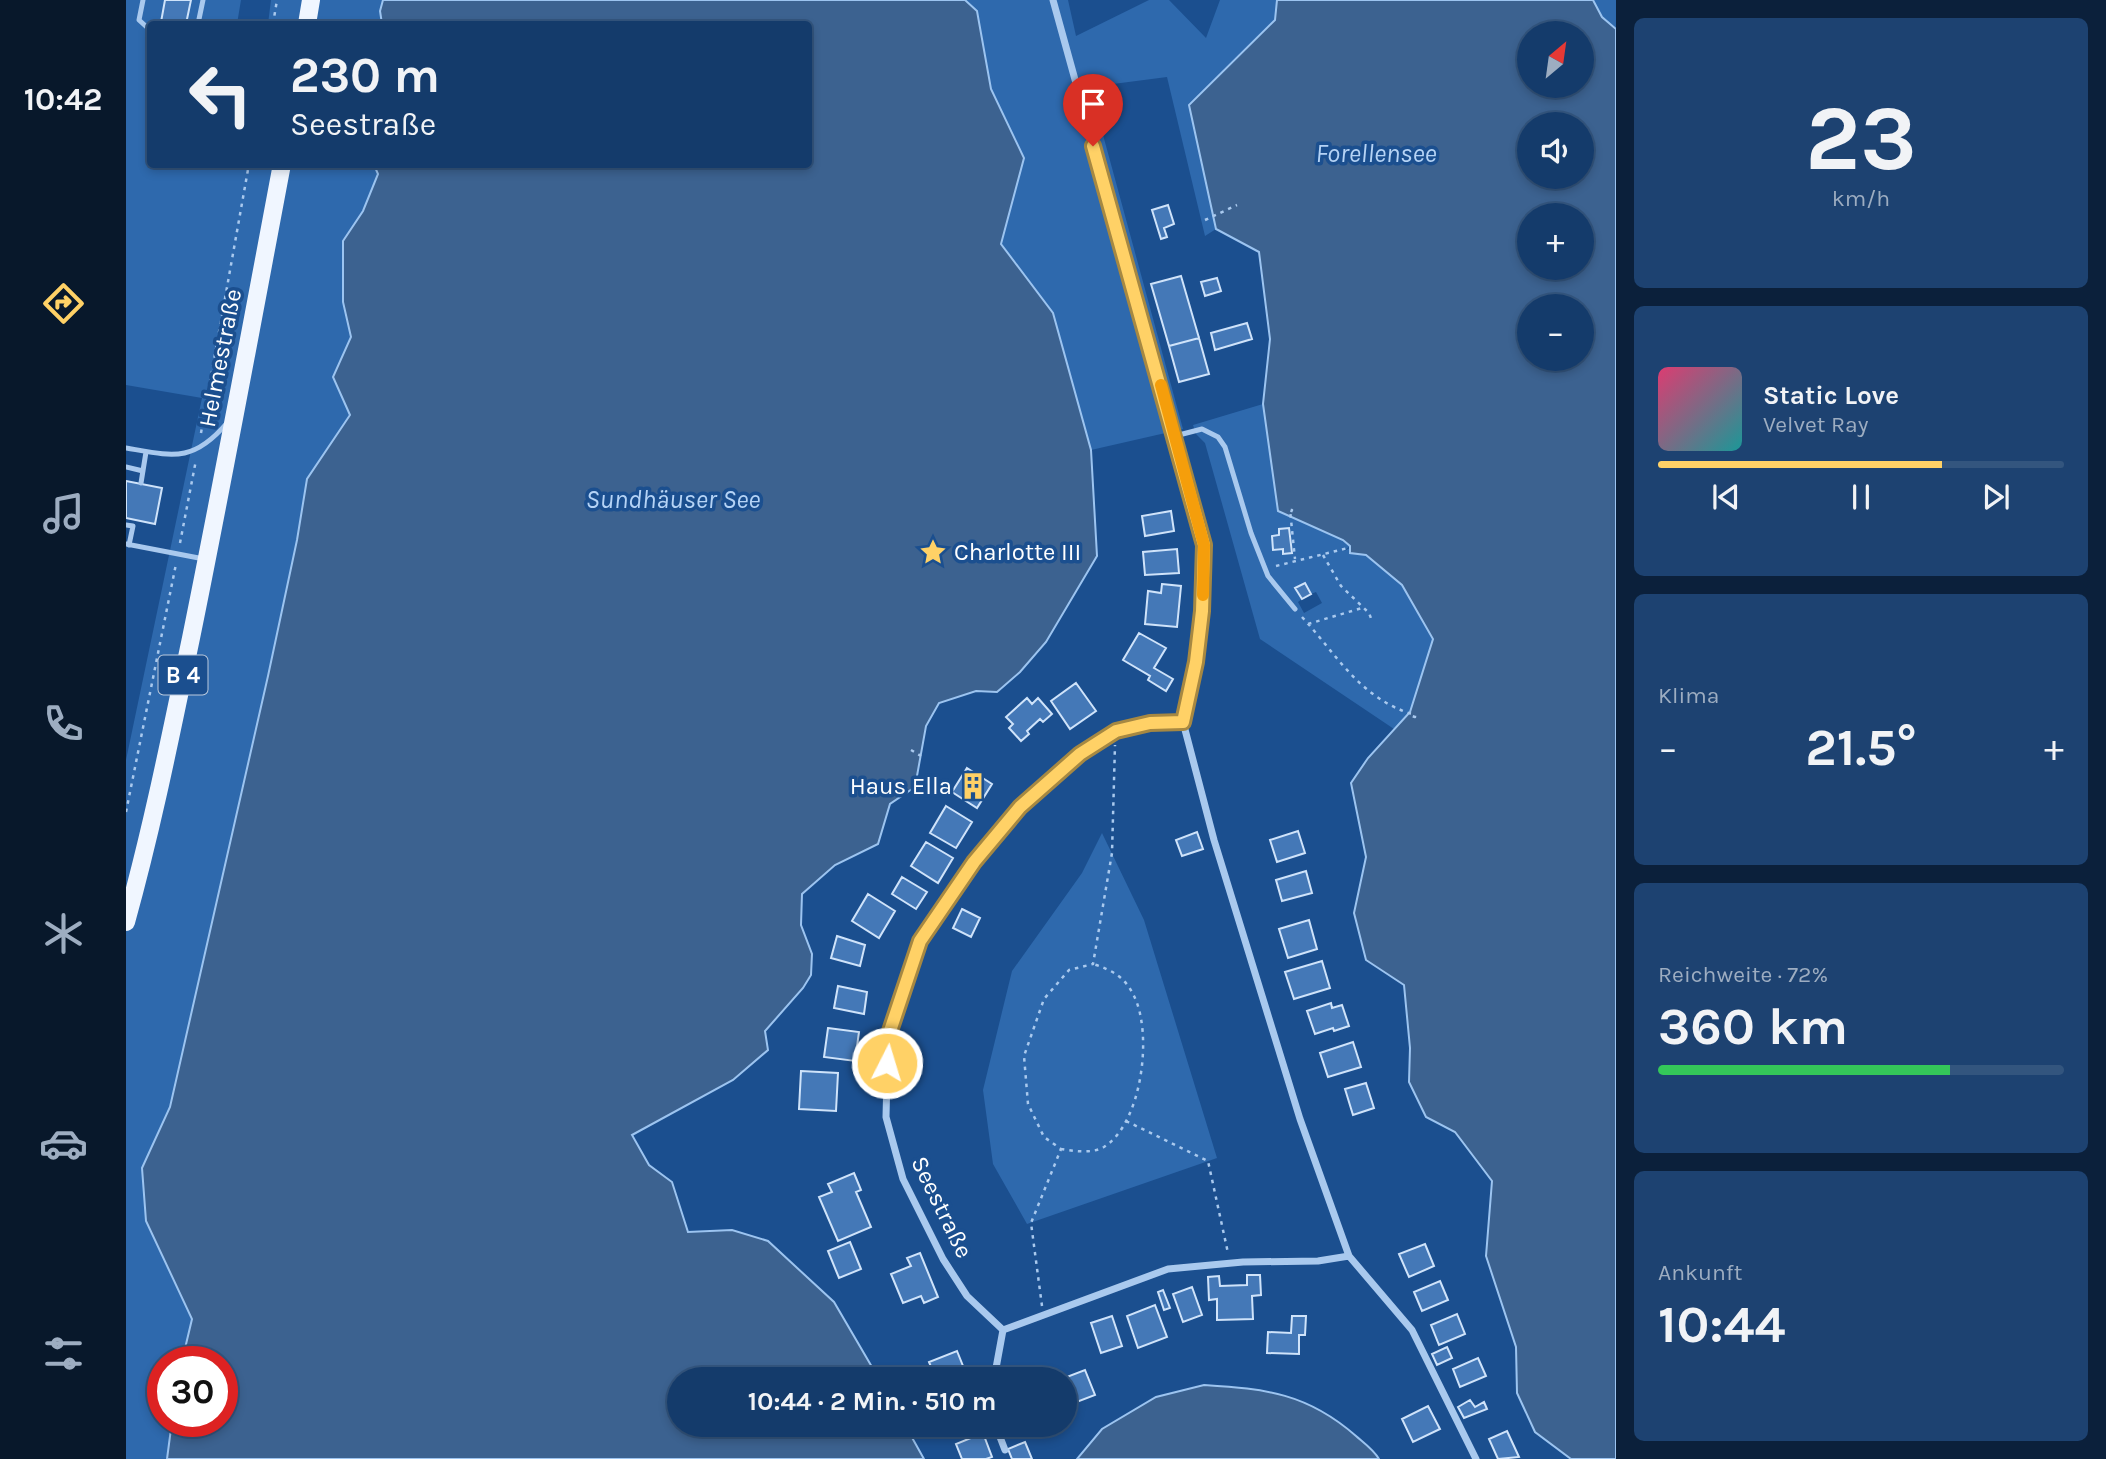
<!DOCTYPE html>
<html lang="de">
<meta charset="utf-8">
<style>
body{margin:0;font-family:Karla,sans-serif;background:#1d4271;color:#f1f3f6;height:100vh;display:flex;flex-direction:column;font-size:26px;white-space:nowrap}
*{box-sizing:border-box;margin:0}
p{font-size:23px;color:#9dadc1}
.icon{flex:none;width:38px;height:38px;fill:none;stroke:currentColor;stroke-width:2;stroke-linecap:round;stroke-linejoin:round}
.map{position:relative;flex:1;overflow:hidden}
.drawer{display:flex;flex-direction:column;gap:18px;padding:18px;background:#0b203b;width:490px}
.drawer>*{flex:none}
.banner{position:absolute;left:21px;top:21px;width:665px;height:147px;border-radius:7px;box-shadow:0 4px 10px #0003,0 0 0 2px #33557e;background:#143b6b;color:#f1f3f6;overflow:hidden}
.needle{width:46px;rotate:29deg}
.buttons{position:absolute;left:1391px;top:21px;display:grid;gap:14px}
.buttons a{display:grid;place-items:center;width:77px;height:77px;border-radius:50%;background:#143b6b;box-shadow:0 4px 10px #0003,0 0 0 2px #33557e;font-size:35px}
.speed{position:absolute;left:21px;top:1346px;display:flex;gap:14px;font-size:35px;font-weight:700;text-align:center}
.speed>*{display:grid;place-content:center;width:91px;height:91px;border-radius:50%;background:#143b6b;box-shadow:0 4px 10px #0003,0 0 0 2px #33557e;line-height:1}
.speed .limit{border:10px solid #d22;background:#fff;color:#111}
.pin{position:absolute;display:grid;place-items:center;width:60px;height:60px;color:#fff;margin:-72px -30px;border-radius:50% 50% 50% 0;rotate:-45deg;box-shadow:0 0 7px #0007}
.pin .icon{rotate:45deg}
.me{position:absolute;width:77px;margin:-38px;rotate:5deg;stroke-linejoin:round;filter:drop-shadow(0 0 5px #0008)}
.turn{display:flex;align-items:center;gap:24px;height:147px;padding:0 28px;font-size:32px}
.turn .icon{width:91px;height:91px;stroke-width:2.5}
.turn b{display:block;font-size:49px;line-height:60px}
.big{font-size:52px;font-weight:700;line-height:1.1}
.drawer .card{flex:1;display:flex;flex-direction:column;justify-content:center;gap:10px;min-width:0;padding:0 24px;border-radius:10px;background:#1d4271}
.drawer .dial{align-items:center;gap:0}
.dial b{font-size:91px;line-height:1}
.song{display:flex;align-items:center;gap:21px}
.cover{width:84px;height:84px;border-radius:10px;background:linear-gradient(135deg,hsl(340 70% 55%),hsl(180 70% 35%))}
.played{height:7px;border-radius:4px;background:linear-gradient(90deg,#ffd166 70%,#33557e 70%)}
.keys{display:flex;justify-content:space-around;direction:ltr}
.heat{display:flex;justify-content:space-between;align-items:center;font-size:38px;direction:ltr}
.charge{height:10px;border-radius:5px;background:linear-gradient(90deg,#34c759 72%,#33557e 0)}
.trip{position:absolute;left:541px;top:1367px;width:410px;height:70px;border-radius:35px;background:#143b6b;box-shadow:0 4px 10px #0003,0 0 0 2px #33557e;font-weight:700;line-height:70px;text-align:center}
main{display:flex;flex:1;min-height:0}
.menu{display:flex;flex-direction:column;width:126px;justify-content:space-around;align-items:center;background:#08182b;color:#9dadc1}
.menu .icon{width:49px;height:49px}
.menu .current{color:#ffd166}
.menu b{font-size:32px;color:#f1f3f6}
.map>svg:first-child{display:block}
</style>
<main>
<nav class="menu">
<b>10:42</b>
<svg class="icon current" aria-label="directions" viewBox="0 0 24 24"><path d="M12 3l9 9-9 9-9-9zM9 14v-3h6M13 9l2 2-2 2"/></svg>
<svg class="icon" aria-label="music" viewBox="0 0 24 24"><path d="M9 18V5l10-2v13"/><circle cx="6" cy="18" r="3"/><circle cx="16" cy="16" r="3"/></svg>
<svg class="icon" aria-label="phone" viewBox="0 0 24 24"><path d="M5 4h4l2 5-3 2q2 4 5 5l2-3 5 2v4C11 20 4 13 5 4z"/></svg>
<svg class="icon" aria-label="climate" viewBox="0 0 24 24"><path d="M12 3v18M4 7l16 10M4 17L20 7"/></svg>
<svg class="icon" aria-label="car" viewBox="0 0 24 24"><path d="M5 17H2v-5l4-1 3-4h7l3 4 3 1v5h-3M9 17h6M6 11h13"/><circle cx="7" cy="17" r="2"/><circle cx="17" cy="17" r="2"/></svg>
<svg class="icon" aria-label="filters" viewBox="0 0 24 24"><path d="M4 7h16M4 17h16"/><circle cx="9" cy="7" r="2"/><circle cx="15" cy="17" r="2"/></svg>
</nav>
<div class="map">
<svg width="1490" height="1459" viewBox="0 0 1490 1459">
<rect width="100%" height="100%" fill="#1b4f8f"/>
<path fill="#2e69ad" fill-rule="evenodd" d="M0,0H115L111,24H24V164H248L252,174L237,211L217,241V302L225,337L207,377L224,415L181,479L171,540L142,676L44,1107L16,1168L20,1221L67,1319L56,1361L37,1362V1421H46L41,1459H0V760L76,398L0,385Z
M145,0H257L254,11L256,24H142Z
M839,0H942L950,36L1023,0H1043L1080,38L1094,0H1151L1149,20L1064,105L1090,229L1079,236L1041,77L964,87L1057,429L965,450L927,313L875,244L898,158L865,89L851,11Z
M1467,0H1490V29L1476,17Z
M1137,404L1152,511L1217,540L1224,546L1218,551L1224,548V553L1240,554L1276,585L1307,639L1284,712L1268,729L1134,639L1079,443L1070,434L1067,425ZM1163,528L1165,553L1157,554V549H1147L1146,536L1153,535V529ZM1178,583L1185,594L1190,592L1196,603L1178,613L1172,602L1176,599L1170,588Z
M976,833L1018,920L1091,1158L901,1224L867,1164L857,1090L886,971L956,873Z"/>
<path fill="#3c6290" stroke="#9cc4f0" stroke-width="2" fill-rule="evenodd" d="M257,0H839L851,11L865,89L898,158L875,244L927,313L965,450L971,556L920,642L894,672L871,692L850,691L813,703L800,726L789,787L764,804L752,844L709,865L676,894L675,925L686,954L685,975L677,988L639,1031L642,1050L607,1080L506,1135L523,1165L546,1182L562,1232L606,1230L642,1241L708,1302L753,1379H553V1424L779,1425L798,1459H41L46,1421H96V1362L56,1361L66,1319L20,1221L16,1168L44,1107L142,676L171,540L181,479L224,415L207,377L225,337L217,302V241L237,211L252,174L248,165L682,164V24H256L254,11Z
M1151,0H1467L1476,17L1490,29V1459H1445L1409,1432L1391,1393L1390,1347L1360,1256L1366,1181L1329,1132L1300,1117L1283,1082L1284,1048L1278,985L1240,960L1228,913L1240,857L1225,783L1242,758L1284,712L1307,639L1276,585L1240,555L1224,553V546L1217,540L1152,511L1137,404L1144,339L1133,252L1090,229L1063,105L1149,20ZM1404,33H1456V86H1404ZM1404,124H1456V177H1404ZM1404,215H1456V268H1404ZM1404,306H1456V359H1404Z
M1078,1385C1140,1389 1181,1393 1230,1436C1238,1443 1248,1450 1253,1459H951L976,1429L1030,1397Z"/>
<path fill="#4478b7" stroke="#cfe3fa" stroke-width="2" d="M39,0H65L60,24L35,22Z
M1042,205L1048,224L1038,228L1041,237L1035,239L1026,210Z
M1055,276L1073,338L1043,346L1025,284Z
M1091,278L1095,291L1079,296L1075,282Z
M1121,323L1126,339L1089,350L1085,333Z
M1073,338L1083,374L1053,382L1043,346Z
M0,481L36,488L29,524L0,518Z
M1045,511L1048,531L1019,536L1016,516Z
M1163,528L1166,553L1157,554V549L1147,550L1146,536L1153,535V529Z
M1051,549L1053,573L1019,575L1017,552Z
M1179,583L1185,594L1176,599L1169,588Z
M1036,584L1055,586L1051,627L1019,624L1022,591L1035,593Z
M1013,633L1040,648L1028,668L1047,679L1040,691L1022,680L1024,676L997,660Z
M950,683L970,711L944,729L925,701Z
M901,698L906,704L912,698L926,714L917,722L914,719L901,731L903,734L895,741L883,728L887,724L880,717Z
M841,768L866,784L851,808L826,792Z
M820,806L846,822L830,848L804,833Z
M1172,831L1179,853L1151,862L1144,840Z
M1071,832L1077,849L1056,856L1050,840Z
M800,842L827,858L812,883L785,866Z
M1180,871L1186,893L1156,901L1150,880Z
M776,877L801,892L790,909L766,894Z
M742,894L769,911L753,938L726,921Z
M836,909L854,918L845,937L827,928Z
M1183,920L1191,949L1162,958L1153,929Z
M711,936L739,945L734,966L705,958Z
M1196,961L1204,988L1168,999L1159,972Z
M712,986L741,992L738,1014L708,1008Z
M1205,1003L1206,1008L1216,1005L1223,1026L1208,1031L1207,1028L1189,1034L1181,1011Z
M702,1028L733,1032L729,1061L698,1057Z
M1227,1042L1235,1067L1202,1077L1194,1053Z
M730,1052L751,1054L749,1070L729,1069Z
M675,1071L712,1073L710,1111L673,1109Z
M1240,1083L1248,1108L1227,1115L1219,1089Z
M728,1173L735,1190L730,1192L745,1227L712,1241L693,1197L706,1192L702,1184Z
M724,1242L735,1269L713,1278L702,1251Z
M1299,1244L1308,1266L1283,1277L1273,1254Z
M794,1253L812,1297L798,1303L795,1296L777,1303L765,1274L785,1266L781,1258Z
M1121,1275H1134L1135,1295L1126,1296L1127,1319L1091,1320V1299L1083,1300L1082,1277L1093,1276L1094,1286L1121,1285Z
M1314,1281L1322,1300L1296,1311L1288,1292Z
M1066,1287L1076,1315L1057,1322L1047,1294Z
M1037,1290L1044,1308L1038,1310L1032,1292Z
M1029,1305L1041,1337L1012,1348L1001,1316Z
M1331,1314L1339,1334L1313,1345L1305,1325Z
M986,1316L996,1346L975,1353L965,1323Z
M1166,1316H1180L1179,1335H1173V1354L1141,1353L1142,1332L1165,1333Z
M1321,1347L1326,1358L1311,1365L1306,1354Z
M831,1351L841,1376L832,1379H810L803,1362Z
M1352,1358L1360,1376L1334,1387L1327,1369Z
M959,1370L969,1395L948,1403L938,1378Z
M1344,1400L1349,1407L1358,1402L1361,1409L1338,1418L1332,1407Z
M1302,1406L1314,1429L1287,1442L1276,1419Z
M1381,1431L1393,1457L1372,1459L1363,1439Z
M857,1433L866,1457L860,1459H836L830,1444Z
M899,1442L906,1459H886L882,1449Z"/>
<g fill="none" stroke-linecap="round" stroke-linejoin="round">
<path stroke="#a9c9ee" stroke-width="2.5" stroke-dasharray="3.5 5" stroke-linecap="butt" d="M147,24L151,0
M1079,220L1111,205
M75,433L123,164
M1165,512L1166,510H1164L1169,559
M54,543L70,460
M1197,555L1215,586L1243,613L1246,621
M1150,566L1222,548
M1176,617C1212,656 1234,699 1289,715V717L1286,716V714
M1182,624L1236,608
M785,750L795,756
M0,812L50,564
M1000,1121L1082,1161L1102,1253
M935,1149C948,1151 966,1154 978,1147C1016,1123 1027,1034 1008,996C999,977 986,970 967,964
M916,1306L905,1223L935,1149L918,1137L902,1104L898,1056L918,999L943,970L967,964L986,853L989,745"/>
<path stroke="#a9c9ee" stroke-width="5" d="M17,0L13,20L24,30
M72,24L77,0
M1049,436L1076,429L1092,437L1099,447L1125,533L1142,576L1169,609
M0,448C47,456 67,463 101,423
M0,467L17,471
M15,483L20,452
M0,525L7,526L3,545
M0,544L78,559"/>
<path stroke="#a9c9ee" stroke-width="7" d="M927,0L1078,546L1076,611L1070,662L1057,722L1088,840L1174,1119L1223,1256L1286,1330L1350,1459
M877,1330L841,1296L817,1259L777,1179L760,1117L762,1036L794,941L848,862L894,807L954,755L990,731L1024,723L1057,722
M868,1379L877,1330L1042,1269L1117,1262L1192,1261L1223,1256
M869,1424L879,1450"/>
<path stroke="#f0f6ff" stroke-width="18" d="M181,24L185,0
M0,922C26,829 45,734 65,638C97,481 126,323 156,164"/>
</g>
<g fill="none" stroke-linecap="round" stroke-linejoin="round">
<defs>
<path id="route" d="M761,1063L762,1037L794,941L848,862L894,807L954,754L990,731L1024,723L1057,722L1070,662L1076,611L1078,545L967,146"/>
</defs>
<use href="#route" stroke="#a68842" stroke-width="18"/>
<use href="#route" stroke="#ffd166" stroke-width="12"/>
<path stroke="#f59e0b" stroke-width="12" d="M1035,385L1078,545L1077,595"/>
</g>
<defs>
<symbol id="sight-bare" viewBox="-9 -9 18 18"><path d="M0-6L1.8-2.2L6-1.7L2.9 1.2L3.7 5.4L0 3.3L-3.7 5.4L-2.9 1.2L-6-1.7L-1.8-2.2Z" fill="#ffd166" stroke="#1b4f8f" stroke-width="2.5" paint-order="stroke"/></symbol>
<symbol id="building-bare" viewBox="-9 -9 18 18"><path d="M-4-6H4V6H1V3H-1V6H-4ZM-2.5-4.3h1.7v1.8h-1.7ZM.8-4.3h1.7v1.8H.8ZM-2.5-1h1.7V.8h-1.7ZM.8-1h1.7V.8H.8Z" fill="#ffd166" stroke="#1b4f8f" stroke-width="2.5" paint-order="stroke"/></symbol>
</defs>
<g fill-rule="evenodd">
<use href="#sight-bare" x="788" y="533" width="38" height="38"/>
<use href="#building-bare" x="828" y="767" width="38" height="38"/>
</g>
<g text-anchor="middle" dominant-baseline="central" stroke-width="7" stroke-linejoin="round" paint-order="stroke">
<rect fill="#1b4f8f" stroke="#bbcadd" stroke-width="2" x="32.5" y="655.5" width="49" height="39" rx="5"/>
<g font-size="23" font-weight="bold" fill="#fff">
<text x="57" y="675">B 4</text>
</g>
<g font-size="24" fill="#fff" stroke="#1b4f8f">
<text transform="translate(94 358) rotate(-79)">Helmestraße</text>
<text transform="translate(816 1207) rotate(64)">Seestraße</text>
</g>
<g font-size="24" fill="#fff" stroke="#1b4f8f" text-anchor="start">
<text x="828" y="552">Charlotte III</text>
<text x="826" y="786" text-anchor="end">Haus Ella</text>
</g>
<g font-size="26" font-style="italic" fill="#b5d3f5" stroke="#1b4f8f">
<text x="1250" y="153">Forellensee</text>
<text x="547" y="499">Sundhäuser See</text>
</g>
</g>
</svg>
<div class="buttons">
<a><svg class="needle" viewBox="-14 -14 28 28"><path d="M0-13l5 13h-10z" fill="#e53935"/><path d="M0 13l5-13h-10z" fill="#9dadc1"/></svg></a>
<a><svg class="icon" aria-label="sound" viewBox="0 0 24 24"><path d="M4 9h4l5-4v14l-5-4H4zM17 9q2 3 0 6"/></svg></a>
<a>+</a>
<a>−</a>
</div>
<div class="speed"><div class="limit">30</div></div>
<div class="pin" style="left:967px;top:146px;background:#d93025"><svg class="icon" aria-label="arrive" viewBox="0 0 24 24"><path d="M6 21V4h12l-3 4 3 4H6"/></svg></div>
<svg class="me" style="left:761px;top:1063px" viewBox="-20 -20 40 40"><circle r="17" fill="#ffd166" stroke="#fff" stroke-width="3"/><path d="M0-11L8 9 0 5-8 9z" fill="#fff"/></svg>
<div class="trip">10:44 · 2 Min. · 510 m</div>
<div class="banner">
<div class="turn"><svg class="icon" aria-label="left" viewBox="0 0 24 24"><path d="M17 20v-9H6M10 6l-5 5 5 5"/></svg><div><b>230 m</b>Seestraße</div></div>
</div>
</div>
<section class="drawer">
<div class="card dial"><b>23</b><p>km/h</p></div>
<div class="card">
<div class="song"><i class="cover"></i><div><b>Static Love</b><p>Velvet Ray</p></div></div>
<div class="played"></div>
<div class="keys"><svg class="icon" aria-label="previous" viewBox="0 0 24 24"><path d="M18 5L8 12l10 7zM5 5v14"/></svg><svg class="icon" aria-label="pause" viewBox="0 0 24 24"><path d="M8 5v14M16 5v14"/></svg><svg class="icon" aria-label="next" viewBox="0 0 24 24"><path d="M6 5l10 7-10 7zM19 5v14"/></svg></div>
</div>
<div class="card"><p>Klima</p>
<div class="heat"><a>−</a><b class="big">21.5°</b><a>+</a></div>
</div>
<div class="card"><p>Reichweite · 72%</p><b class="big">360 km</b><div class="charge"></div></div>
<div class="card"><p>Ankunft</p><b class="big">10:44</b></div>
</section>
</main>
